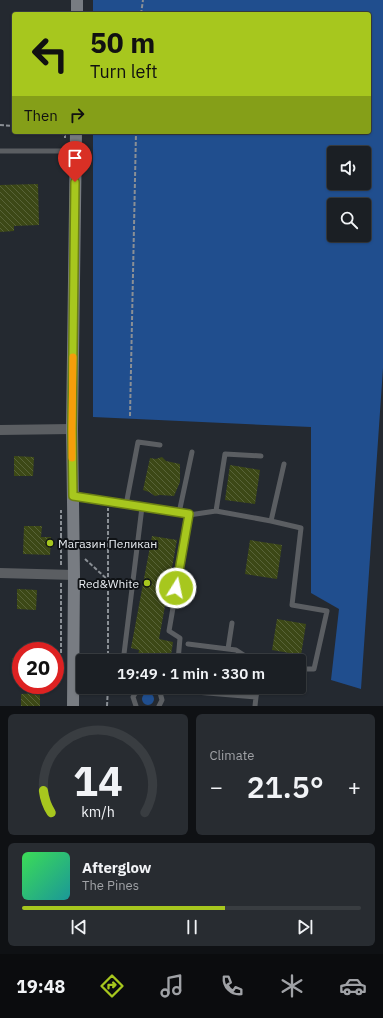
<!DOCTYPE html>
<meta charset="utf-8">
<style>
body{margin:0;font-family:"IBM Plex Sans",sans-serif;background:#282c31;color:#f1f3f6;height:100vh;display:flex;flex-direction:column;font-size:15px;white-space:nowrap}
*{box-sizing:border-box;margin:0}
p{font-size:13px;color:#a0a2a6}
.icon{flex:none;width:22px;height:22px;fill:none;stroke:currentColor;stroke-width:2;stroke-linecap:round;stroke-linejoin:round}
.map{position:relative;height:706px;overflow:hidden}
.panel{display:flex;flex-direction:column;gap:8px;padding:8px;background:#0f1114;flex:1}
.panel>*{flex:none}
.hud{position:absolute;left:12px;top:12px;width:359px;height:122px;border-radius:4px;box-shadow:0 1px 3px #0004,0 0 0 1px #393d41;background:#a7c71e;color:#111;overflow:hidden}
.fabs{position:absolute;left:327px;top:146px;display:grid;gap:8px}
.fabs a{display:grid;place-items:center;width:44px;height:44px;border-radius:4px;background:#1b1f24;box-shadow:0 1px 3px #0004,0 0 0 1px #393d41;font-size:20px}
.speed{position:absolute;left:12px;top:642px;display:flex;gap:8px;font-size:20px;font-weight:700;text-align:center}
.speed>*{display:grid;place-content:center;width:52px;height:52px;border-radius:50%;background:#1b1f24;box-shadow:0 1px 3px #0004,0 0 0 1px #393d41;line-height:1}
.speed .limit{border:6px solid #d22;background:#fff;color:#111}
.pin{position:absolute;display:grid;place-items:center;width:34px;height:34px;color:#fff;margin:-41px -17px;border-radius:50% 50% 50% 0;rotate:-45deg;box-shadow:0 0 4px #0007}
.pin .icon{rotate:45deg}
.me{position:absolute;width:44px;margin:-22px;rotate:10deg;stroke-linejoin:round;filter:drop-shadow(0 0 3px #0008)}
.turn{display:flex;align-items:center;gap:14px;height:84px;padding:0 12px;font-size:18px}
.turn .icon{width:52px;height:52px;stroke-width:2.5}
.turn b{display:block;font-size:28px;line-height:34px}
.then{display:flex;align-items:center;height:38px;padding:0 12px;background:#0003;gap:8px;font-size:15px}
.big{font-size:30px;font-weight:600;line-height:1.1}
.panel .widget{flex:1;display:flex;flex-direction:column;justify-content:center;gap:6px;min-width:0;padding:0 14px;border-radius:6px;background:#282c31}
.panel .dial{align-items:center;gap:0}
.dial svg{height:104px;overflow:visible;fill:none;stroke:#393d41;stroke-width:7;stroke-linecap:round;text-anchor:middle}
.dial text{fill:#f1f3f6;stroke:none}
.song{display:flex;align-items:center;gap:12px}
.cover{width:48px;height:48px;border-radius:6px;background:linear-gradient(135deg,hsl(130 70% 55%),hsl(180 70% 35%))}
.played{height:4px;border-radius:2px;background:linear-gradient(90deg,#a7c71e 60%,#393d41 60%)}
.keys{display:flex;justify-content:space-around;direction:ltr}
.heat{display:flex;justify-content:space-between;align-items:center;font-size:22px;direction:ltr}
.panel .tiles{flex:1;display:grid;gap:8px;grid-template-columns:1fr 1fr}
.widget:last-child{grid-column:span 2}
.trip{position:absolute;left:76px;top:654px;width:230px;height:40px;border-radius:4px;background:#1b1f24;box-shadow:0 1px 3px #0004,0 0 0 1px #393d41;font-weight:600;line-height:40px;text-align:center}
.menu{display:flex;height:64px;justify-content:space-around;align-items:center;background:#0b0c0e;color:#a0a2a6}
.menu .icon{width:28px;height:28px}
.menu .on{color:#a7c71e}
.menu b{font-size:18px;color:#f1f3f6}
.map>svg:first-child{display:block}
</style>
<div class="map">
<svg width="383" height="706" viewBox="0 0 383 706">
<defs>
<pattern id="building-back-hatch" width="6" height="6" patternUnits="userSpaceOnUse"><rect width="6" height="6" fill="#3c4816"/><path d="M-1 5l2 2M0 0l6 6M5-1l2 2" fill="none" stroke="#586338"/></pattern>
</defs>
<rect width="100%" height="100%" fill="#242930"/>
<path fill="#204e8e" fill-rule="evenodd" d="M93,0H383V368L361,689L331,680L339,609L311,593V427L93,417V132H369V14H93ZM334,153H364V183H334ZM334,205H364V235H334Z
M142 699a6 6 0 1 1 12 0a6 6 0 1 1-12 0Z"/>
<path fill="url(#building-back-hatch)" d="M38,184L39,225L14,226V231L0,232V185Z
M14,456L34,457L33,476H14Z
M162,457L166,461L180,464V482L174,496L160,495L155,496L149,492L143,490L150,458L156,459Z
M230,465L260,470L255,504L225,500Z
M24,526H42L41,537H51L50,555L23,554Z
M152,536L177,540L159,639L173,642L170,661H137L139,650L131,648Z
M250,540L282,545L277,579L245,574Z
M17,589L37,590L36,610L17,609Z
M277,619L306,624L301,655L272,650Z
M12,658H21V676L13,677Z
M40,693V706H21V694Z"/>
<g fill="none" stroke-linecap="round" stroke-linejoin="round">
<path stroke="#8a8f95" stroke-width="2" stroke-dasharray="4 2" stroke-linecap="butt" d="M141,14L143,0
M0,125L14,126
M60,132L65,136V138
M130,416L136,132
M61,537V510
M85,559L108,580
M61,565V537
M61,583V653
M108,661V508
M107,706L108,687"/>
<path stroke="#5b5e62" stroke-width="5" d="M0,151H75
M74,497L189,515L216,511L271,521L284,464
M126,505L138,442L160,445
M216,511L225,454L261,456
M179,513L192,452
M271,521L301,528L292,605L327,611L314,669H299
M188,644L236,650L253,661
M228,649L232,623
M127,661L124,654L142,507
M178,661L180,638L169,631L189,515
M155,687L159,689L162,700L159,706
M159,689L256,697L255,706
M256,697L258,687
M136,706L133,697L139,687"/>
<path stroke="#5b5e62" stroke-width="10" d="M0,430L72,429
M0,573L74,575"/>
<path stroke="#787c82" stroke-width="12" d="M77,14V0
M73,706L74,575L72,429L76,132"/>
</g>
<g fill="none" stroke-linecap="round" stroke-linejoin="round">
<defs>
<path id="route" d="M75,182L72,429L73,496L189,514L176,588"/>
</defs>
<use href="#route" stroke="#6d8114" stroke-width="10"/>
<use href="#route" stroke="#a7c71e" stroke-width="7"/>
<path stroke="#f59e0b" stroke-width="7" d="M72,458V429L73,357"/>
</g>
<g fill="#a7c71e" stroke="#0f1215" stroke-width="1.5">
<circle cx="50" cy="543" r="4"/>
<circle cx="147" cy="583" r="4"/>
</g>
<g text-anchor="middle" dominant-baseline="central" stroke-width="4" stroke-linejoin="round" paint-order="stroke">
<g font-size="12" fill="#e9edf2" stroke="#0f1215" text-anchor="start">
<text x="58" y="543">Магазин Пеликан</text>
<text x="139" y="583" text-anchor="end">Red&amp;White</text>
</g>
</g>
</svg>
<div class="fabs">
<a><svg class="icon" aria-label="sound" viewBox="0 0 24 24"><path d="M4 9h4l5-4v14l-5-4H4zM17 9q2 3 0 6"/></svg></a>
<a><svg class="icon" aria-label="search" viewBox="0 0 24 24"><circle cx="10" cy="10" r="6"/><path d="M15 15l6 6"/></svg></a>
</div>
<div class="speed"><div class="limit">20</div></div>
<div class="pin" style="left:75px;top:182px;background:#d93025"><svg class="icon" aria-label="arrive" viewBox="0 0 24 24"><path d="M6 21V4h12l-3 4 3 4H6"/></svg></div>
<svg class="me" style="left:176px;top:588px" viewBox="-20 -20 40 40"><circle r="17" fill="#a7c71e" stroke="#fff" stroke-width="3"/><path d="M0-11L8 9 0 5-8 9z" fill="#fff"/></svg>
<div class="trip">19:49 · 1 min · 330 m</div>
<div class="hud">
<div class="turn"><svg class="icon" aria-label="left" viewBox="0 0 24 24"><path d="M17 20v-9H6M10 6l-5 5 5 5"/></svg><div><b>50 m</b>Turn left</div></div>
<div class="then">Then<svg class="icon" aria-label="right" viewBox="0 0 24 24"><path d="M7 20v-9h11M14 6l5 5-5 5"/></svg></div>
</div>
</div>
<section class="panel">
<div class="tiles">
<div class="widget dial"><svg viewBox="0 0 100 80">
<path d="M14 69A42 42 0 1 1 86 69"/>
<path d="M14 69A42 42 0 0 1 8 52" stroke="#a7c71e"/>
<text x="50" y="56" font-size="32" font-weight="700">14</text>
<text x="50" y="72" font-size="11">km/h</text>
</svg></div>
<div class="widget"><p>Climate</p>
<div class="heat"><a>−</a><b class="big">21.5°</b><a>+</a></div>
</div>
<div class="widget">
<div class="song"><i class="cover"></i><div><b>Afterglow</b><p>The Pines</p></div></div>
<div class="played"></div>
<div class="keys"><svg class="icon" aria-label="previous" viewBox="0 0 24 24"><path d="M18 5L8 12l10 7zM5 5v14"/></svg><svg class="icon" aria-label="pause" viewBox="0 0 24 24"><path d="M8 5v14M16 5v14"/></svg><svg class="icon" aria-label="next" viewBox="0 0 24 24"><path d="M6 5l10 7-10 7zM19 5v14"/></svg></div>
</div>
</div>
</section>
<nav class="menu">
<b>19:48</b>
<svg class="icon on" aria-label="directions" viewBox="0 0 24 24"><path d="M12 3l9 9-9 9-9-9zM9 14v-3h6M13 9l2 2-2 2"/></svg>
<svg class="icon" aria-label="music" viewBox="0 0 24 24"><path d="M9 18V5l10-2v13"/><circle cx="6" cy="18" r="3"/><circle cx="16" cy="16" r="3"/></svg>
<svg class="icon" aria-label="phone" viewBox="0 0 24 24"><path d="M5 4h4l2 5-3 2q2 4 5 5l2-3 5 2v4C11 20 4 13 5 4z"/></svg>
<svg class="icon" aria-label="climate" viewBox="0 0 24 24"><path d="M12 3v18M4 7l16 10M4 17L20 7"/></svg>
<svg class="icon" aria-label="car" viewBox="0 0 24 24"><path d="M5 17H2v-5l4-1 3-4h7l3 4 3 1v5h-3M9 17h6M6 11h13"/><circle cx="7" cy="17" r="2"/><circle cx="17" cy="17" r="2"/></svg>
</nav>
